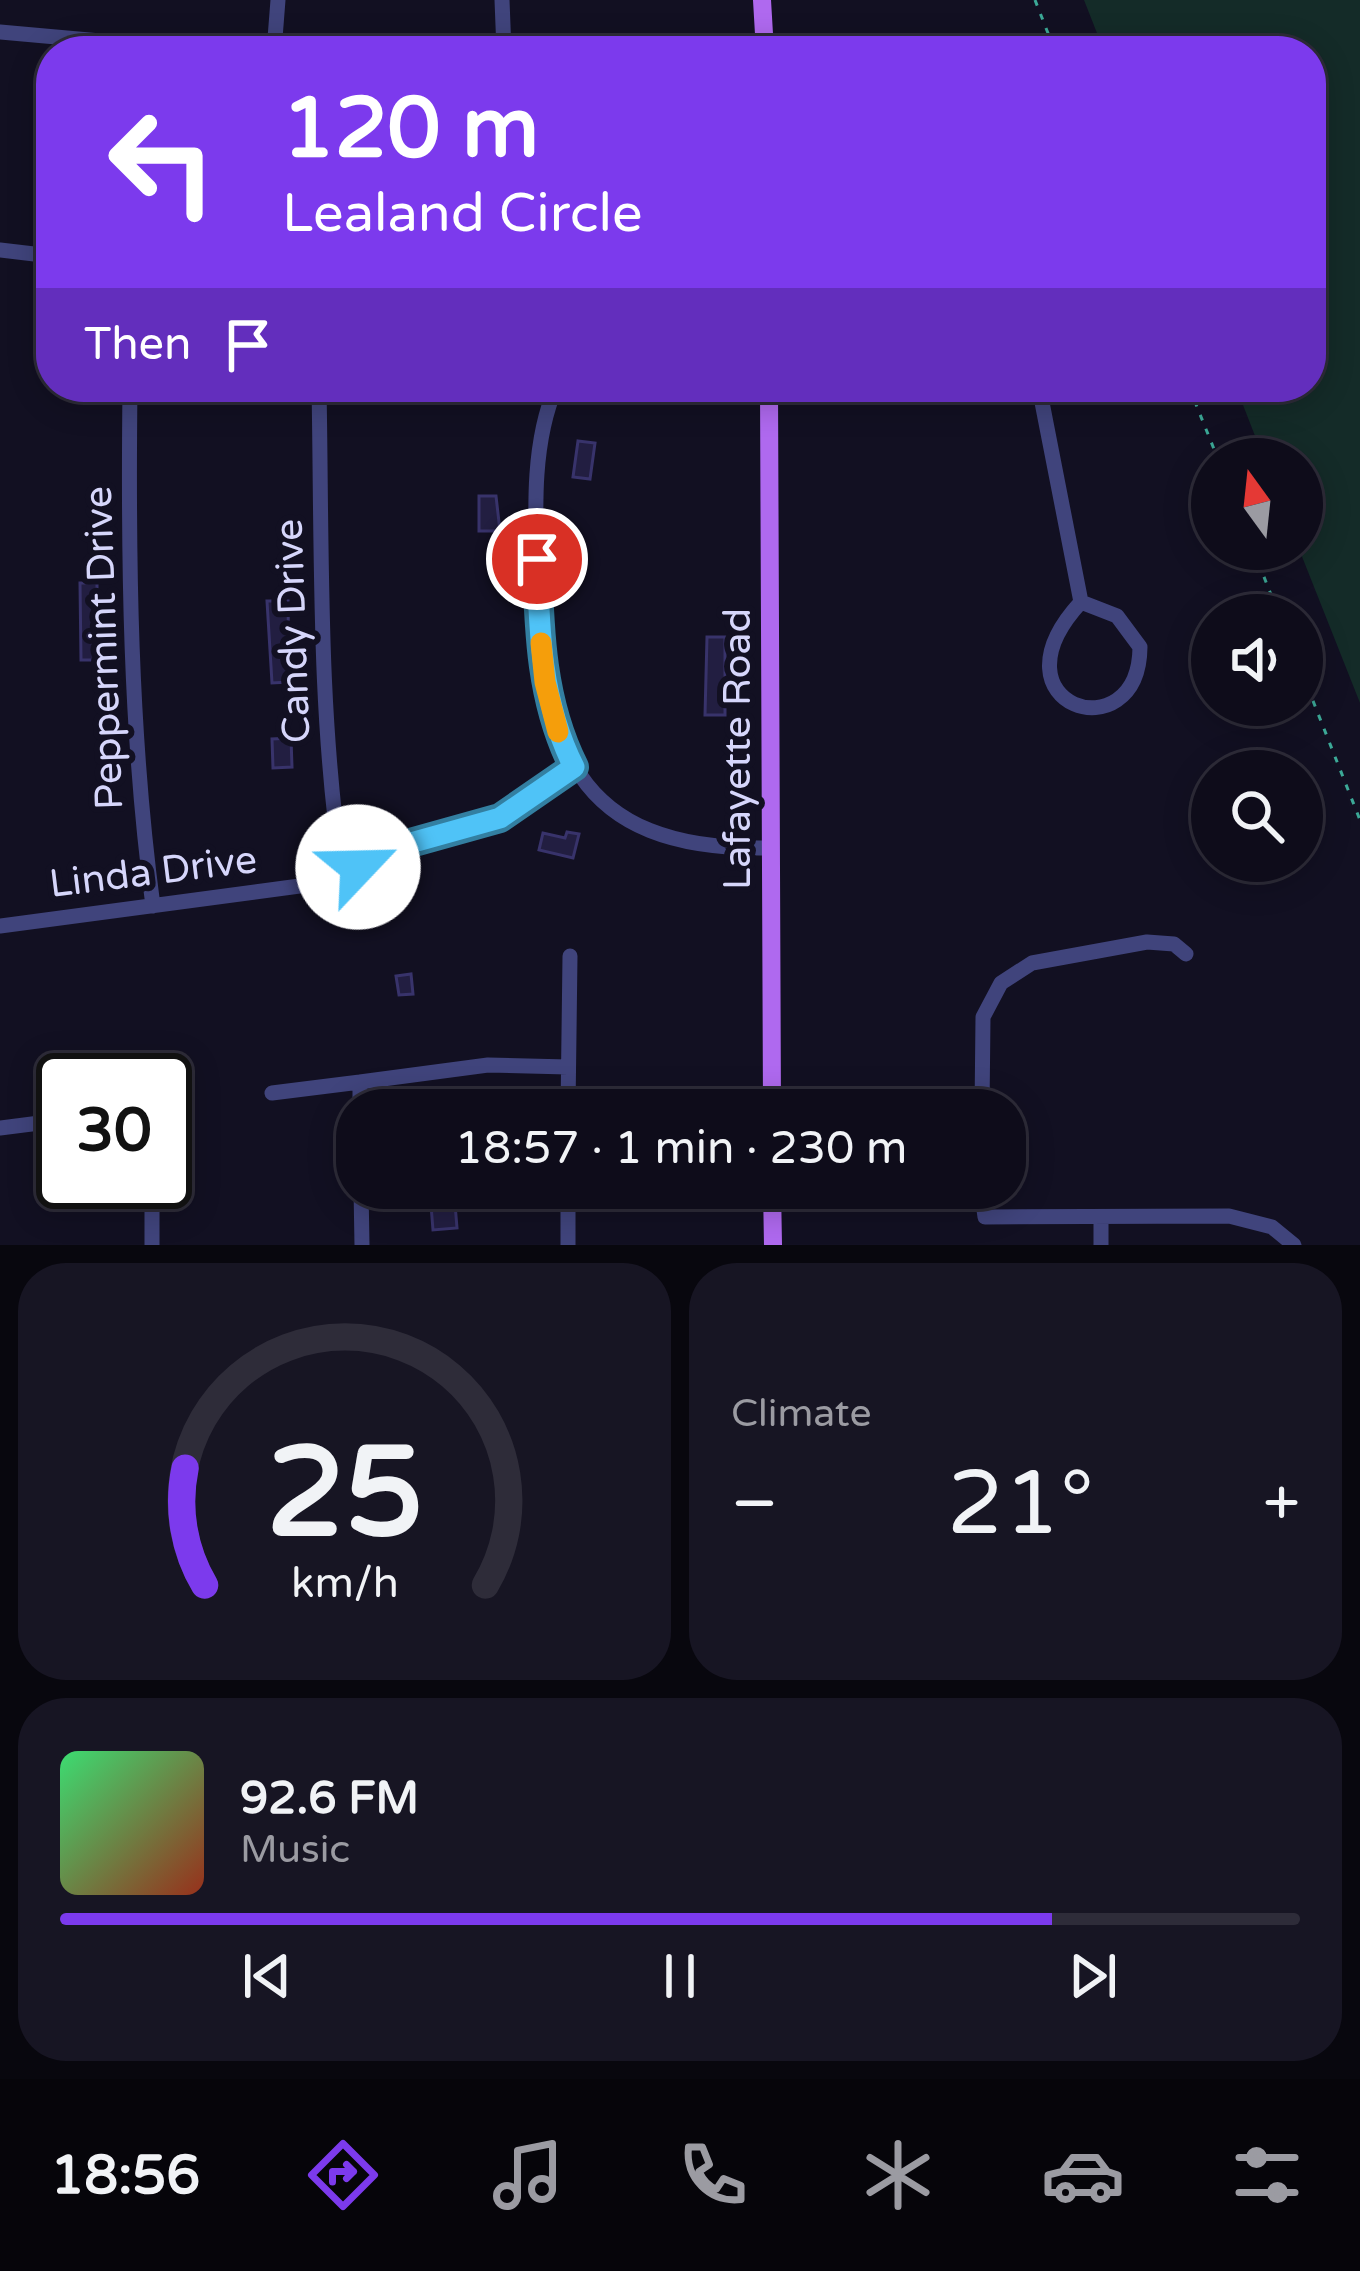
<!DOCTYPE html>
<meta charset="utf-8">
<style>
body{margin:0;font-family:"Varela Round",sans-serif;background:#171523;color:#f1f3f6;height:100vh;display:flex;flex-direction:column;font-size:45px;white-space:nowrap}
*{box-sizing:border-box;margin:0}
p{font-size:39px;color:#9b9ba2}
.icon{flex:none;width:66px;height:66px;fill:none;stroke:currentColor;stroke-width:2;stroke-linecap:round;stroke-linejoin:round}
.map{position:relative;height:1245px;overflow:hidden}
.sheet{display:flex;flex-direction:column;gap:18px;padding:18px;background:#08070e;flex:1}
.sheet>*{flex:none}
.hud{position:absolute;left:36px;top:36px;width:1290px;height:366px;border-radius:48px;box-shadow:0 6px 30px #0003,0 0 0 3px #2e2c39;background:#7c3aed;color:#fff;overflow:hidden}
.needle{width:78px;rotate:345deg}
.fabs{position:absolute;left:1191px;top:438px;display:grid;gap:24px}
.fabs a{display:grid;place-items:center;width:132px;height:132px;border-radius:50%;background:#0e0c1a;box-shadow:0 6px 30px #0003,0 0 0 3px #2e2c39;font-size:60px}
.speed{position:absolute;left:36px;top:1053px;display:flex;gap:24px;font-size:60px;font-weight:700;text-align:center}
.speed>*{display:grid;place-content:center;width:156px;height:156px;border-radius:50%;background:#0e0c1a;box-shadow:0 6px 30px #0003,0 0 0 3px #2e2c39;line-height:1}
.speed .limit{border:6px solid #111;border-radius:18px;background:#fff;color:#111}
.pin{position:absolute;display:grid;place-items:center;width:102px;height:102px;color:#fff;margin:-51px;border:6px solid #fff;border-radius:50%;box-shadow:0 3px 12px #0007}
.me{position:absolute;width:132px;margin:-66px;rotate:66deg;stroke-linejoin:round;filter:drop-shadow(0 0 9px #0008)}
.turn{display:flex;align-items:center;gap:42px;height:252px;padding:0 48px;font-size:54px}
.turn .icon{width:156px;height:156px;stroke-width:2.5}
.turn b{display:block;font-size:84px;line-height:102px}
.then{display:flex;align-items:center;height:114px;padding:0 48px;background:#0003;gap:24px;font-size:45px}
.big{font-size:90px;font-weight:600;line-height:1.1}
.sheet .widget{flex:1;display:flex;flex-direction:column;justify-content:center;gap:18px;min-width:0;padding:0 42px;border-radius:48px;background:#171523}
.sheet .dial{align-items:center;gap:0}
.dial svg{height:312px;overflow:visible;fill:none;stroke:#2e2c39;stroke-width:7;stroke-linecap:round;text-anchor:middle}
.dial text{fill:#f1f3f6;stroke:none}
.song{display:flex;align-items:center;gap:36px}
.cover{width:144px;height:144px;border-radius:18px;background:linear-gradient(135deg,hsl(140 70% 55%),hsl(10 70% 35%))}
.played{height:12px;border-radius:6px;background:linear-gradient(90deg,#7c3aed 80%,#2e2c39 80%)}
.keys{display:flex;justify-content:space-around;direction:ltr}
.heat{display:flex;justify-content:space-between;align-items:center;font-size:66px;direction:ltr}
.sheet .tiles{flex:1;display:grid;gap:18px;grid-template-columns:1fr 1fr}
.widget:last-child{grid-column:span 2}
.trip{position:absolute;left:336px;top:1089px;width:690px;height:120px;border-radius:48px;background:#0e0c1a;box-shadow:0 6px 30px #0003,0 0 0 3px #2e2c39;font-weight:600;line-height:120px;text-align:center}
.tabs{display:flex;height:192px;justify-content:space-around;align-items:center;background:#06050a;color:#9b9ba2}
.tabs .icon{width:84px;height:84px}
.tabs .active{color:#7c3aed}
.tabs b{font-size:54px;color:#f1f3f6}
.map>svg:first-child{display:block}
</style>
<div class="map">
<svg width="1360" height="1245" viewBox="0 0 1360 1245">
<rect width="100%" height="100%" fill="#121022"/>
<path fill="#142b28" d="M1084,0H1360V703L1299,549L1302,459H1264L1236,387H1311V51H1104Z"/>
<path fill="#221e41" stroke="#38336b" stroke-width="3" d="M578,441L595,443L590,479L573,477Z
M479,496H496L500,531H479Z
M80,583H97V660H81Z
M267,601H288L289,682L272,683Z
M707,637H725V715H705Z
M291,738L292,767L273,768L272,739Z
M567,832L579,834L573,858L539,850L543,833L565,838Z
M411,974L413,994L399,995L396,976Z
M455,1204L457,1228L433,1230L431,1205Z"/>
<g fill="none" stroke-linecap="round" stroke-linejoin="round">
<path stroke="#3ca997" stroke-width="3" stroke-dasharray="6 9" stroke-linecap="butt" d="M1035,0L1055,51
M1189,387L1218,459
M1253,549L1279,615
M1302,673L1360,820"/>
<path stroke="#40447c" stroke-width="15" d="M502,0L504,51
M0,32L212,51
M274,51L278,0
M739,51L764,42
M0,250L51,256
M130,387C128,560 130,734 153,906
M319,387C322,549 318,712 342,872
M556,387C532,442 535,511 537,570C542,743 570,852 770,848
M1039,387L1081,602
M1081,602L1117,616L1140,647C1139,755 985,706 1081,602Z
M0,926L307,885L414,842L500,817L575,767
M272,1093L360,1082
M360,1110V1082L488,1065L568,1067
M568,1110L570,956
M982,1110L983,1017L1001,983L1032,963L1147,942L1174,944L1186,954
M0,1128L63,1120
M361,1188L362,1245
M981,1188L985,1217L1229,1216L1272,1227L1294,1245
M152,1245V1182
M568,1245V1188
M1101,1245V1217"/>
<path stroke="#af69ef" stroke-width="18" d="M762,0L765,51
M769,387L772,1110
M772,1188L773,1245"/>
</g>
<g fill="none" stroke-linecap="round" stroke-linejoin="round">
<defs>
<path id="route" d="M358,867L414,842L500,818L574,767C541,702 539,631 537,559"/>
</defs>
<use href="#route" stroke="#337fa1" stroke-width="30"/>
<use href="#route" stroke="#4fc3f7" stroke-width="21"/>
<path stroke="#f59e0b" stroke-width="21" d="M541,643L545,682L558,732"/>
</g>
<g text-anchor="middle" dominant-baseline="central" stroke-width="12" stroke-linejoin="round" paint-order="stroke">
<g font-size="39" fill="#d6d6fb" stroke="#121022">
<text transform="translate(293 631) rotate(-92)">Candy Drive</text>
<text transform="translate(104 648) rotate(-92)">Peppermint Drive</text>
<text transform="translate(737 749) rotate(-90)">Lafayette Road</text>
<text transform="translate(153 872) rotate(-7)">Linda Drive</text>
</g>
</g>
</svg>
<div class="fabs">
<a><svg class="needle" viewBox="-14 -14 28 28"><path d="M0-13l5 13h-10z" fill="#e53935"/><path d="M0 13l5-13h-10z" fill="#9b9ba2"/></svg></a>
<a><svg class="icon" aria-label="sound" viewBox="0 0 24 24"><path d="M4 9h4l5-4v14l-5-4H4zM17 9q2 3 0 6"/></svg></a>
<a><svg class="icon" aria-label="search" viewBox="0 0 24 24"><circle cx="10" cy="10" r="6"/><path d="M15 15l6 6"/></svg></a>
</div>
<div class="speed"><div class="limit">30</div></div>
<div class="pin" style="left:537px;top:559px;background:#d93025"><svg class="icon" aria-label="arrive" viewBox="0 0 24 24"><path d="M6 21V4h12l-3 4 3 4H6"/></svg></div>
<svg class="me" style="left:358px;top:867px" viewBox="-20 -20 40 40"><circle r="19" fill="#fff"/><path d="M0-13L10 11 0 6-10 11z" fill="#4fc3f7"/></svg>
<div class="trip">18:57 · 1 min · 230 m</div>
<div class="hud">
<div class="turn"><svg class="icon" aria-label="left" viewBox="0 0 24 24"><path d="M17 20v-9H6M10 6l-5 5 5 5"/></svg><div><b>120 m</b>Lealand Circle</div></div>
<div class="then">Then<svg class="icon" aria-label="arrive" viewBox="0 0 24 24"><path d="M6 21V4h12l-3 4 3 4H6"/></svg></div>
</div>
</div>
<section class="sheet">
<div class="tiles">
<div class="widget dial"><svg viewBox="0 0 100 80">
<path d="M14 69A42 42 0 1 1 86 69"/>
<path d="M14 69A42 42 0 0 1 9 39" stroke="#7c3aed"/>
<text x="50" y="56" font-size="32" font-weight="700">25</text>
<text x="50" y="72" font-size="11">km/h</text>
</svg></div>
<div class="widget"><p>Climate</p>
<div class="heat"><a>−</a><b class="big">21°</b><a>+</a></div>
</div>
<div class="widget">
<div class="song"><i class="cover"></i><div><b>92.6 FM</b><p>Music</p></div></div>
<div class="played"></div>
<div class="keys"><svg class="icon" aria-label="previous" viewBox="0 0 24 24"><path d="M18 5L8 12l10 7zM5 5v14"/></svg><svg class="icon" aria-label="pause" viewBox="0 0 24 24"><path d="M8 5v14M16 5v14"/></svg><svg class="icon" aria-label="next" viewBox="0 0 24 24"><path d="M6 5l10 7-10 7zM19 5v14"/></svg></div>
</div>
</div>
</section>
<nav class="tabs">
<b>18:56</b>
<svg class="icon active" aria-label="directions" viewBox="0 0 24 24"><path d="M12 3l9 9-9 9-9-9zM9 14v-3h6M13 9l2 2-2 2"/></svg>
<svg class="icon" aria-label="music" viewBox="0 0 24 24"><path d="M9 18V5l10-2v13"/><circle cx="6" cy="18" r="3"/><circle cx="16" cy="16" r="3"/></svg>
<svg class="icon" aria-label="phone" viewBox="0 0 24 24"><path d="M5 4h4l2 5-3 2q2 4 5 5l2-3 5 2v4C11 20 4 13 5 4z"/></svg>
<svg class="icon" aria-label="climate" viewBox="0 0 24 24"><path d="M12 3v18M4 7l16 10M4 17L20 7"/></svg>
<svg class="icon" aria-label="car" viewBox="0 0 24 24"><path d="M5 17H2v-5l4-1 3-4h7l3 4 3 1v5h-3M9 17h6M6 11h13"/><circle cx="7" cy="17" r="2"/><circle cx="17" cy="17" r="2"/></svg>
<svg class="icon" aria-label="filters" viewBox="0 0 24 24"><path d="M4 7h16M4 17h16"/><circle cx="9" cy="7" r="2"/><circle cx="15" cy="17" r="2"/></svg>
</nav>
